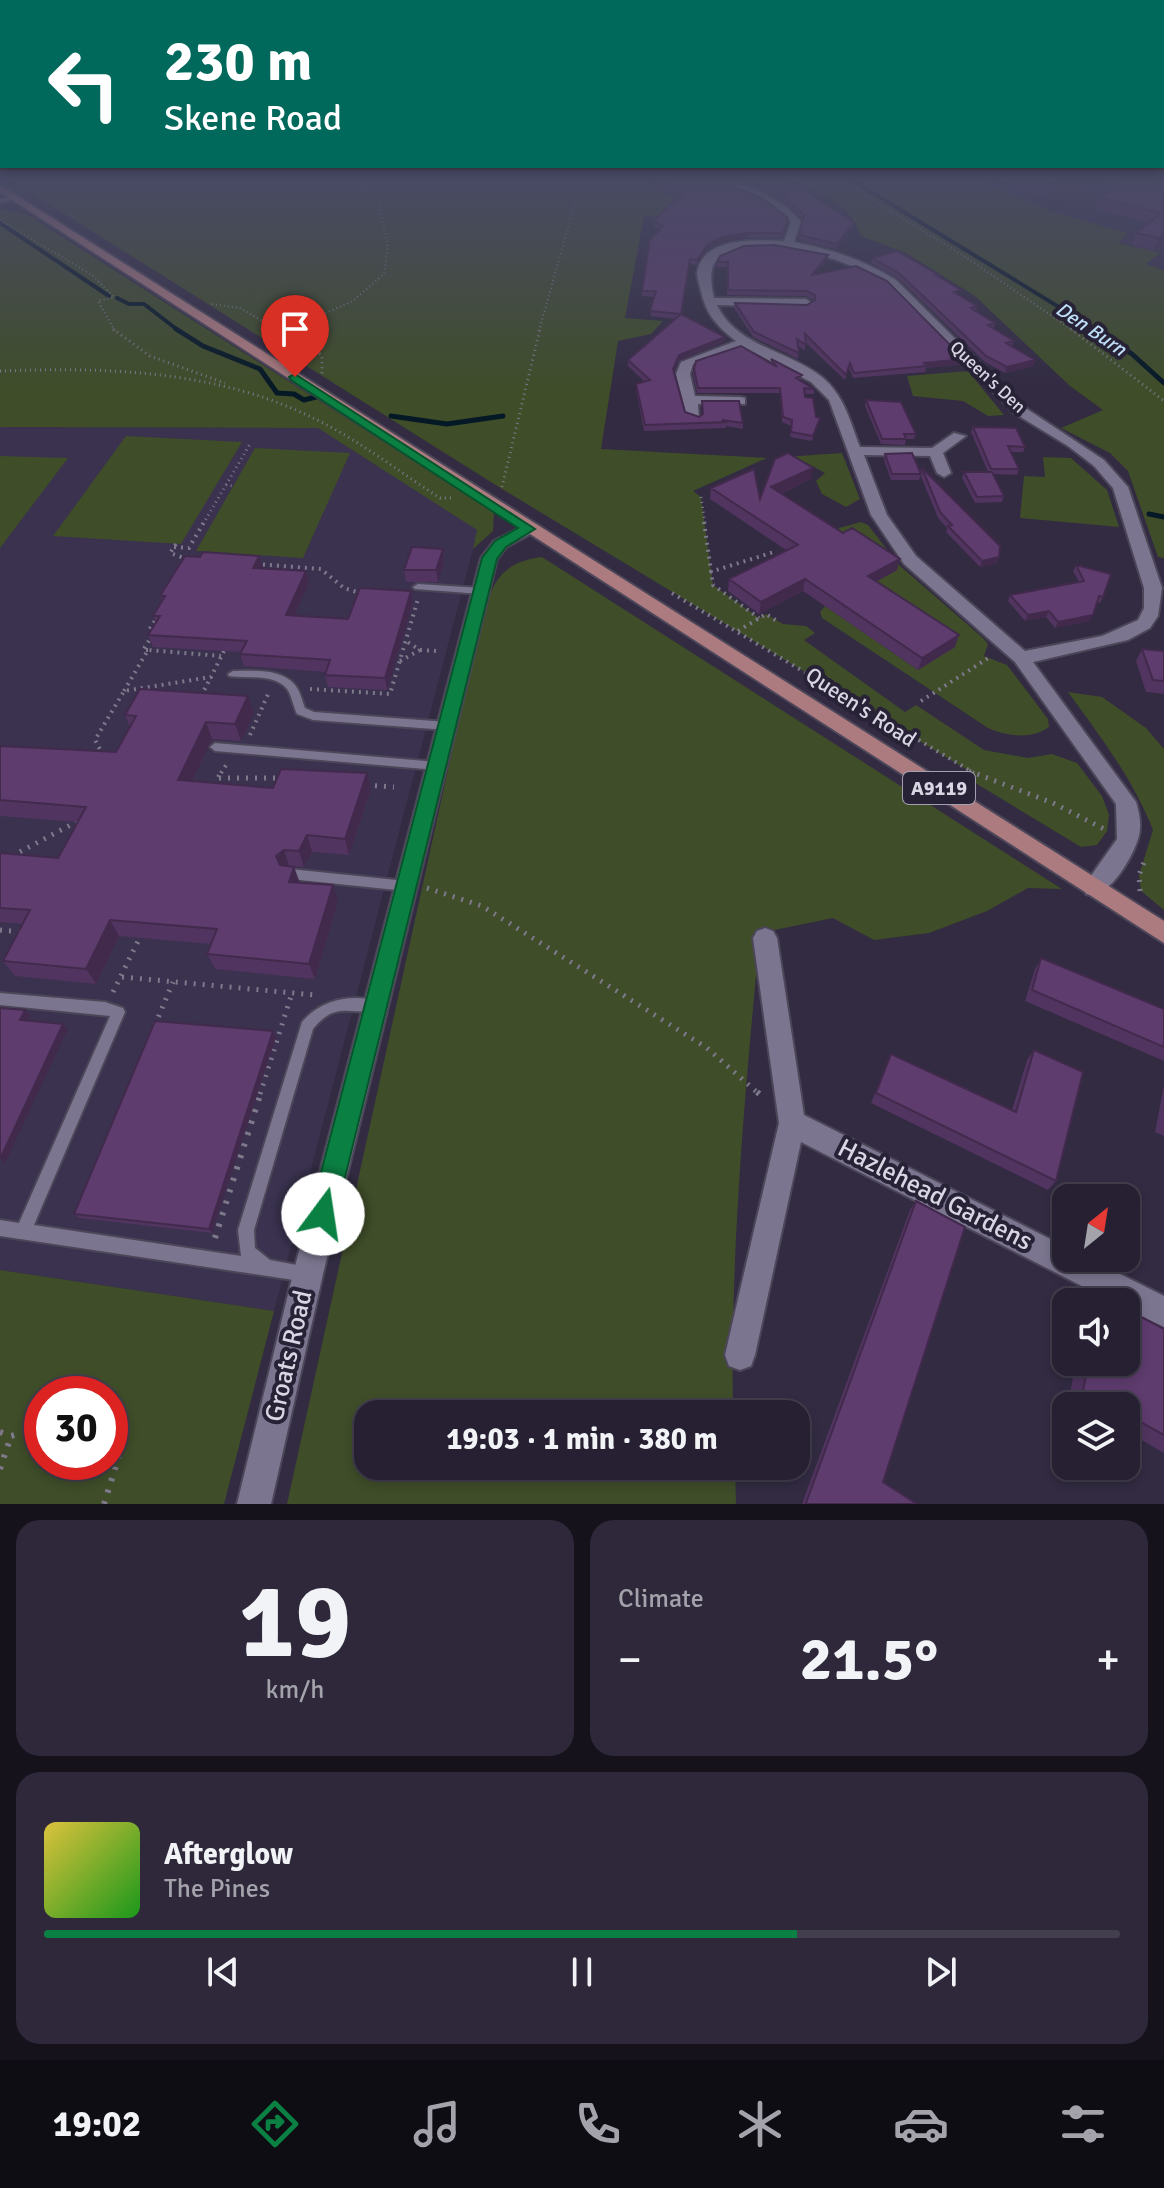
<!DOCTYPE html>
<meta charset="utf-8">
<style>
body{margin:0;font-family:Signika,sans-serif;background:#2e283a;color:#f1f3f6;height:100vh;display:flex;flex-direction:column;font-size:30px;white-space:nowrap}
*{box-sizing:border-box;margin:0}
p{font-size:26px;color:#a4a3ac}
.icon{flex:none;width:44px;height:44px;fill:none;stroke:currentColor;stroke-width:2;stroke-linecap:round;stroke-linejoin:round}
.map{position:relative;height:1504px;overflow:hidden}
.panel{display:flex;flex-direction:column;gap:16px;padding:16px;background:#15121c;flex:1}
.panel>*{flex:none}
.top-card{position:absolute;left:0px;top:0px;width:1164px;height:168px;box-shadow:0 4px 12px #0003,0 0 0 2px #423e4d;background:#00695c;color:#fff;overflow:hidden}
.needle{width:52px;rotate:30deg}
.buttons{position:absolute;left:1052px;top:1184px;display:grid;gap:16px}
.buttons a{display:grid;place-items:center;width:88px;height:88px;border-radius:16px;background:#262032;box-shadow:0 4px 12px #0003,0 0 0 2px #423e4d;font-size:40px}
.speed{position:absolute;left:24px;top:1376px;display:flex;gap:16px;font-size:40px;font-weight:700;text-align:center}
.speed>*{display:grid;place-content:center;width:104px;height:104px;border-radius:50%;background:#262032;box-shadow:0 4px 12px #0003,0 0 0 2px #423e4d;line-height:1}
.speed .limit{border:12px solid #d22;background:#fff;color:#111}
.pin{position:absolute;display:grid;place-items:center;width:68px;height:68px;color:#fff;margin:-82px -34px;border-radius:50% 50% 50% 0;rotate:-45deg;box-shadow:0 0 8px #0007}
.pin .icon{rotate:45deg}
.me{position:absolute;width:88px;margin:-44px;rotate:14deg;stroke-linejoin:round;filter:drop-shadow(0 0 6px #0008)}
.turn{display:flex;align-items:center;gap:28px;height:168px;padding:0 32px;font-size:36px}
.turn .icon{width:104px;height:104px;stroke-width:2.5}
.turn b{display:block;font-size:56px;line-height:68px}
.big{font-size:60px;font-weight:800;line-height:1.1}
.panel .widget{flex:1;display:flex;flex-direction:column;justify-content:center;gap:12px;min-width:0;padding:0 28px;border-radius:24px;background:#2e283a}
.panel .dial{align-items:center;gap:0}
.dial b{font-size:104px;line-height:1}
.song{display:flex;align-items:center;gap:24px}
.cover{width:96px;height:96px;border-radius:12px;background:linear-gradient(135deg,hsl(50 70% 55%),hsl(120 70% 35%))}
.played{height:8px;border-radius:4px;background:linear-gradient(90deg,#0b8043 70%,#423e4d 70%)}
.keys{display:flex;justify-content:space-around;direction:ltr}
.heat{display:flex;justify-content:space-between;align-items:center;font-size:44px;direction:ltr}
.panel .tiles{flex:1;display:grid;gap:16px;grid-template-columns:1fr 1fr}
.widget:last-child{grid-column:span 2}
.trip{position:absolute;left:354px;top:1400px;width:456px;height:80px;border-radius:24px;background:#262032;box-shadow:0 4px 12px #0003,0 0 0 2px #423e4d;font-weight:800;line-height:80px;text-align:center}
.menu{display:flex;height:128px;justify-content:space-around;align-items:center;background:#0f0d14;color:#a4a3ac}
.menu .icon{width:56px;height:56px}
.menu .current{color:#0b8043}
.menu b{font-size:36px;color:#f1f3f6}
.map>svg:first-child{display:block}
</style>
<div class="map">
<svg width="1164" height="1504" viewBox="0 0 1164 1504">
<rect width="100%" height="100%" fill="#322b42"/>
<path fill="#3a324f" d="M1100,179H1164V270L1145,265L1159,254L1118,242L1127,234L1054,212Z
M0,427L319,428L478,530L274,1311L0,1270Z"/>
<path fill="#3f4d29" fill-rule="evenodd" d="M9,179H649L646,189L734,214L701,220L644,216L625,318L663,321L651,334L618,341L601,449L767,458L693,491L701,497L713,585L759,618L766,614L783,624L806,626L815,633L804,640L905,712L916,705L984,750L1028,758L1052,754L1077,763L1102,796L1109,815L1107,831L1097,845L1081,847L967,778L969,771L502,489Z
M790,179H975L1054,212L1128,233L1118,243L1160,253L1146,264L1164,270V558L1158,557L1128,471L1110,453L1061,428L1103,410L1070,386L975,296L906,253L861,236C849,201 822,194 790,179Z
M0,209L26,214L494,512L493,531L473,549L477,530L318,428L0,427Z
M968,371L1004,415L988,416L963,401L913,396L907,376Z
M126,436L242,442L181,544L53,536Z
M255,448L350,453L303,558L196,551Z
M842,453L860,499L846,507L822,494L816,481L825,473L805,462L798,465L784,457Z
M0,456L68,458L0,548Z
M1043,457L1071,458L1107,490L1119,527L1020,518L1024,476L1045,477Z
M861,522L868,525L899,565L983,638L988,644L984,656L1007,665L1048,719L1049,727C1032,740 1006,736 988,728L822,618L820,612L825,606L918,670L865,588L839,534V528Z
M542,557L1062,889L1028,888L987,911L929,933L874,940L833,918L760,933C745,1092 730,1254 733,1414H368V1466H735L736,1504H287L477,637C490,595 491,563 542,557Z
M1068,692L1102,697L1146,728L1164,749V910L1141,891L1139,875L1153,830C1133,779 1100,736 1068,692Z
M0,1270L274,1311L224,1504H0ZM42,1394H110V1462H42Z"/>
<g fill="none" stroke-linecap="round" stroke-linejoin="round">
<path stroke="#051825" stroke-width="4" d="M850,179L1098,331
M0,223L109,296
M117,298L129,304H144L179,331"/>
<path stroke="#051825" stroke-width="5" d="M176,329L203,346L260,369L277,393L294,394L304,400L316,397
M1095,329L1132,354L1164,383
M391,416L447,424L503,416
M1149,514L1164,517"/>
<defs>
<path id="lane" d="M15,196L17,199L0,203V199Z
M418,584L481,588L486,591L481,594L415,589L413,587Z
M233,671C252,671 281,668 295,685C300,691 302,700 305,708L314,712L447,722L452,726L447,730L313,720L297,714C293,706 292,696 287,689C274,673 247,679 229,676L228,674Z
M215,743L437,762L443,766L437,770L215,751L210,747Z
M290,869L406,881L410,882L412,886L410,890L406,891L290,879L286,878L284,874L286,870Z
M0,993L105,1002L123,1008L125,1012L34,1225L241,1256L238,1230L302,1022C321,999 353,993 381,1002L383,1006L381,1010C352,1017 337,999 313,1029L254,1230L255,1248L270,1260L313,1268L315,1274L313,1280L307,1282L0,1236V1220L19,1223L110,1016L0,1005Z"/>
<path id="street" d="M703,179C738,179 779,194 801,222L794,242C831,249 864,260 896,280L1024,407L1104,460L1128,487L1162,588L1158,616L1150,628L1128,640L1033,662L1136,802C1140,815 1142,827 1138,839C1132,858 1108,901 1086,894L1083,887L1117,839L1116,804L1015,662L904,564L871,515L829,400L811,382L744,347L693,364L690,374L695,396L740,397L745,398V404H698L699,420L687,417L676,374L681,362L736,341C718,327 706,315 701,291C700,287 697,278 697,273C702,236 758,240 784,241L791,222L764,201ZM756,246C804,248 846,259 888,284L1014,413L1068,446L1094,466L1113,488L1144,588V608L1138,620L1102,636L1025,651L916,556L887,515L864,455L930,456L937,473L944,477L951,473L943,453L966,436L954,433L932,448L860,447C850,421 844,395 822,377C788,350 737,347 717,305L806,307L812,303L806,299L714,298C705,258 718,252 756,246Z
M528,524L534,526V532L506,547L497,559L323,1274L271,1504H237L293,1274L481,558L494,541Z
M765,928L773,931L777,938L804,1115L1066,1247V1258H1088L1164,1296V1327L1126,1309V1302H1113L801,1142L755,1355L751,1366L740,1370L729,1366L725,1355L779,1123L753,938L757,931Z"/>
<path id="primary" d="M0,185L1164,921V943L0,192Z"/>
</defs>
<use href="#lane" stroke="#4c4659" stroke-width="4"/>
<use href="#street" stroke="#4c4659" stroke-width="4"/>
<use href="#primary" stroke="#4c4659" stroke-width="4"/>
<path stroke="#7e798b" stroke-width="2" stroke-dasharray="1 3" stroke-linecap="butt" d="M838,179L964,256L1074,331
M0,220L92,275L114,297L98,301L115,331
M212,304L240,308L280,331
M285,331L353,301L384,274L388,246L378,199L344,179
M539,331L576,199L587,179"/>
<path stroke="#7e798b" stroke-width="3" stroke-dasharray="1 4" stroke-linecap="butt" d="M113,329L150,356L225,383
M276,329L322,355V375
M1071,329L1164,401
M281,332L290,329
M0,371C105,367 215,370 311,417C356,438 398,471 440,498H451
M226,485L250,444
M502,487L540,329
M701,497L705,524
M203,524L226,485L233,486"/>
<path stroke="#7e798b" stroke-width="4" stroke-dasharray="2 5" stroke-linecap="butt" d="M704,522L713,585L759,618
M176,544L170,553L187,559
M174,547L189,548L204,522
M256,564L321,569L344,588L363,594
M710,572L774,552
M672,593L974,773
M738,631L766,614L777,621
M148,650H143L155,631L149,630L158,616
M420,650L438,651
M400,661L420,650L406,641
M310,689L390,694L418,599
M124,691L148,650L221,656
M201,696L211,677
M921,701L990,657
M250,735L269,692
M103,755L95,740L124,691L211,677L224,651
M221,773L228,762"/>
<path stroke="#7e798b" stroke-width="5" stroke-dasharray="2 7" stroke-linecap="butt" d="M969,771L1053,803L1106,830
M219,778H281
M214,785L222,771
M366,785L394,787
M12,856L82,819
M427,888L482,906L707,1048L759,1094
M1140,891L1139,875L1146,857
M0,930L22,932
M122,977L315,995
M113,992L142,933
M155,1025L173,982
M260,1094L292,993"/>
<path stroke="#7e798b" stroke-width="6" stroke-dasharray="3 9" stroke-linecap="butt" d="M757,1092L763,1097
M215,1238L261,1092
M0,1432L11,1436L42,1428
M0,1469L11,1436
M104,1504L119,1456L110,1444"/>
<use href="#lane" fill="#7c758f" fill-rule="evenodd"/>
<use href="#street" fill="#7c758f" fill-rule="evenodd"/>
<use href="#primary" fill="#ac7b80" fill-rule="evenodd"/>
</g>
<path fill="#51345f" d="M657,179H714L787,223L782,238H746L719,243L707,250L697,265L689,264L681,314L725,337L724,342L678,361L674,372L685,412L699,417L702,415V401L743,423V429L726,426V428L644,431L636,389V384L645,382L628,366V360L675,319L650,316L655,297L642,296V291L660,230L654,226V221L680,196L661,190L662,185L656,183Z
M728,179H785L783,180L854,223L853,228L836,249L798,240L803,220L783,201L744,182Z
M996,179H1116L1046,198Z
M1164,179V241L1154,250L1132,245L1136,233L1149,222L1095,209L1099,198Z
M872,258L938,277L960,295L977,306L976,311L995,323L994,328L1014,341L1012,346L1035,360L1033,366L1005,373L985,362L898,278L871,263Z
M827,260L816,274L962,364L926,368L925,372L853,378L849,368L845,380L805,342V351L798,346V359L753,337L734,308L735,303L807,305L814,300L806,296L727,295V267H716L717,262Z
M771,359L802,375L800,380L814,389V394H804L805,397L816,417L820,418L812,441L790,437L791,426L782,422L780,393H697L693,374L694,369L771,363Z
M866,400L916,434L914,439H906L905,445L881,444L865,406Z
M973,427L1025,447L1023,452H1011L1019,469L1017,475L993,474L1004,496L1002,502L975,503L962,478L964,472H988L971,432Z
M885,454L921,474L919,480H891L884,460Z
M922,468L999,557L997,563L980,567L946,532L947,528L938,518L920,474Z
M811,479L781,494L897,570L877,581L955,647L918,670L803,591L759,614L728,591L729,579L786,550L710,499L711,488L760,499Z
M443,549L444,561L438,582H406L404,570Z
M1076,565L1103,597L1100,603L1097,602L1090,621L1055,628L1046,617L1025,621L1008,601L1010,595L1079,582L1073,571Z
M263,568L309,583L294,616L348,619L413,603L387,690L328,687L325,675L326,672L244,666L240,654L241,652L153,647L148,635L156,622L153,616L162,601L160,596Z
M1142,649L1164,651V694L1146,692L1136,661Z
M254,713L241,741L212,739L192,781L273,788L371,789L349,855L312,852L304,867L289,866L294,867L299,883L338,901L315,979L215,969L207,954L211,944L119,936L96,984L15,976L3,961L23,924L0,922V853L58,858L78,822L0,816V746L116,752L130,727L125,715Z
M1041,958L1164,1009V1061L1025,1001L1035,969Z
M273,1031L276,1037L212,1233L79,1218L74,1214Z
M1034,1050L1056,1181L1048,1190L871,1103L891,1054L1012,1110L1027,1060Z
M1164,1085V1136L1155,1132Z
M916,1201L883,1482L917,1504H802L910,1210Z
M1164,1329V1453L1126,1431V1406H1081L1069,1399L1076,1362H1126Z"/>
<path fill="#422a4d" d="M1070,179H1116L1046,198L1051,184Z
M854,223L853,228L836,249L837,244Z
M747,233L746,238L719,243L707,250L697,265V260L707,245L720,238Z
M1164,234V241L1154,250L1159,238Z
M828,255L827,260L811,280L812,275Z
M725,337L724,342L678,361L673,375V369L679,355Z
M964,359L962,364L926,368L927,366L924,363Z
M1035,360L1033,366L1005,373L1007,367Z
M813,468L811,479L769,499L771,487Z
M443,549L444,561L438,582L436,570Z
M259,556L263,568L256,580L253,568Z
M999,557L997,563L980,567L982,561Z
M900,559L897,570L865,588L868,576Z
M306,571L309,583L289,627L286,615Z
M805,579L803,591L759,614L761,602Z
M411,591L413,603L387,690L385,678Z
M1049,611L1046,617L1025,621L1028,615Z
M1093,615L1090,621L1055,628L1058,622Z
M959,635L955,647L918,670L922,658Z
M248,696L254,713L241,741L235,724Z
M206,722L212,739L185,796L178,780Z
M367,773L371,789L349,855L345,839Z
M307,835L312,852L304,867L299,851Z
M284,850L289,866L281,873L276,856Z
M294,867L300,883L289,882Z
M333,885L338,901L315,979L309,964Z
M110,920L119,936L96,984L86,969Z
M25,1010L30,1015L25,1026L20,1020Z
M63,1024L68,1029L5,1163L0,1159Z
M273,1031L276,1037L212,1233L209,1229Z"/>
<path fill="#5e3c6e" stroke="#422a4d" stroke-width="2" d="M659,179H714L763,199L788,218L783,233H747L720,238L707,245L697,260L690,259L681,314L725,337L679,355L673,369L685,412L699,417L703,414L702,401H739L743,423L722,420L727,422L645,425L636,384L650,380L628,360L681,314L650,311L656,291H642L650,240L663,226L654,221L683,192L661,185L667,183Z
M748,179H780L796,184L854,223L837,244L799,235L804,215L784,196Z
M1037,179H1070L1051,184Z
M1125,179H1164V234L1159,238L1136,233L1161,213L1099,198Z
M774,245L828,255L812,275L856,266L887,281L964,359L924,363L927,366L854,373L850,363L846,375L805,334L806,345L797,339L799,353L754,332L735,303L807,305L815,300V295L807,291L728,290V262H717L720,256L744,246Z
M897,251L939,275H936L961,290L954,292L977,306L971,308L995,323L988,325L1014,341L1006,343L1035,360L1007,367L986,356L899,273L872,258Z
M741,346L777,367L771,359L802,375L796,378L814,389L804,388L805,397L813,398L816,417L820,418L813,436L791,432L792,420L783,417L780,388H698L694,369L696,361Z
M866,400L901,402L916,434H904L906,439H882Z
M973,427L1016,428L1025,447L1008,446L1019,469H991Z
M788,453L813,468L771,487L843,533L852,528L900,559L868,576L959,635L922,658L805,579L761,602L729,579L798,545L711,488L754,469L760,499L775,459Z
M912,453L921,474H892L885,454Z
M922,468L1000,546L999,557L982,561L948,526L952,525L940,512Z
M964,472H992L1004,496L977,497Z
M412,547L443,549L436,570H404Z
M203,552L259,556L253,568L306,571L286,615L348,619L360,588L411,591L385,678L325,675L330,660L240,654L247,641L148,635L160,616H153L165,596H160L185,556L200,557Z
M1076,565L1111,574L1103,597L1099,596L1093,615L1058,622L1049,611L1028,615L1010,595L1084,581Z
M1142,649L1164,651V681L1153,680Z
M140,689L248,696L235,724L206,722L178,780L273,788L281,769L367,773L345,839L307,835L299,851L284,850L276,856L280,865L294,867L289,882L333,885L309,964L207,954L217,929L110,920L86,969L3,961L30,910L0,908V853L58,858L86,807L0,800V746L116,752L136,716L125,715Z
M1041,958L1164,1009V1047L1032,990Z
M0,1008L25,1010L20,1020L63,1024L0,1159Z
M155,1021L273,1031L209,1229L74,1214Z
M1034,1050L1083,1072L1056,1181L876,1093L891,1054L1016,1112Z
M916,1201L965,1227L883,1482L917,1504H807L806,1503Z
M1102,1297L1112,1302H1101Z
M1126,1309L1164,1329V1435L1126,1414V1406H1112L1083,1390L1089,1362H1126Z"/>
<linearGradient id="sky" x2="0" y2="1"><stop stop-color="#1c1824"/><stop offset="0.46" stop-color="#494a65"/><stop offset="1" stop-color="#494a65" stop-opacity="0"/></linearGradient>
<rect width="1164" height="390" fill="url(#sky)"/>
<path fill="#0b8043" stroke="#07532c" stroke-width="2" d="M295,374L535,529L506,547L497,559L336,1214L332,1224L323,1227L314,1224L310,1214L482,558L495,541L518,528L291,380L289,377Z"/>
<g text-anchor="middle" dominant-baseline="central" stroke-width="8" stroke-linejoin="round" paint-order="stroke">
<g font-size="18" fill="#d9d6e4" stroke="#282237">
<text transform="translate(988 377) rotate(43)">Queen's Den</text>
</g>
<g font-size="20" font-style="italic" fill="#bddef6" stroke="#282237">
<text transform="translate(1091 329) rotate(34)">Den Burn</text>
</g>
<rect fill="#282237" stroke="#a4a0b0" stroke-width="2" x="903" y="772" width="72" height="32" rx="6"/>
<g font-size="20" font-weight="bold" fill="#d9d6e4">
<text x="939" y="788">A9119</text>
</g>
<g font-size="22" fill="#d9d6e4" stroke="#282237">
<text transform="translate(861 707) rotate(33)">Queen's Road</text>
</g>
<g font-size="26" fill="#d9d6e4" stroke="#282237">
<text transform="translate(935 1195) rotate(27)">Hazlehead Gardens</text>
<text transform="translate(289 1356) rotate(-77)">Groats Road</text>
</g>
</g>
</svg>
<div class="buttons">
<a><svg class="needle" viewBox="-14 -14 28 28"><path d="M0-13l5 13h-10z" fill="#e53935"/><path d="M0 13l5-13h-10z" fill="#a4a3ac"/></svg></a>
<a><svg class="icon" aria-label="sound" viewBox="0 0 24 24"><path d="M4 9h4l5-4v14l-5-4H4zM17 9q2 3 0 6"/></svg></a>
<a><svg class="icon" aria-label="layers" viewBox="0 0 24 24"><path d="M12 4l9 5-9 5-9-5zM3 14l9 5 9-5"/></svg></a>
</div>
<div class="speed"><div class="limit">30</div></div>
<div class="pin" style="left:295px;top:377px;background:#d93025"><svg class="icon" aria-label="arrive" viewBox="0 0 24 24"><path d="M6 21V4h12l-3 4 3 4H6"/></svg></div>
<svg class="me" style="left:323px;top:1214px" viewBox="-20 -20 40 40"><circle r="19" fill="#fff"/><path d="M0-13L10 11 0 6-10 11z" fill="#0b8043"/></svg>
<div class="trip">19:03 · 1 min · 380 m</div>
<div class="top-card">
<div class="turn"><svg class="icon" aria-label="left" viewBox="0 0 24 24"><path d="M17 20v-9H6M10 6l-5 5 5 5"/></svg><div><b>230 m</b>Skene Road</div></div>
</div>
</div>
<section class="panel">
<div class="tiles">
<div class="widget dial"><b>19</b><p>km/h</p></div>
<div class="widget"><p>Climate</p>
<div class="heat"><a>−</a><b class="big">21.5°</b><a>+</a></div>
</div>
<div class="widget">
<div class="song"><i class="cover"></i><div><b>Afterglow</b><p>The Pines</p></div></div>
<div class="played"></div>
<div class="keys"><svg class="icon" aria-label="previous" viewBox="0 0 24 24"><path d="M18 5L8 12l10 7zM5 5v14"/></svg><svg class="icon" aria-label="pause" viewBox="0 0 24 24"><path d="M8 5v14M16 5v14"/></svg><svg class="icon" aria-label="next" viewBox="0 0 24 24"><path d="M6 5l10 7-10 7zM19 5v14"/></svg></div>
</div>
</div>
</section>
<nav class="menu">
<b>19:02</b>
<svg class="icon current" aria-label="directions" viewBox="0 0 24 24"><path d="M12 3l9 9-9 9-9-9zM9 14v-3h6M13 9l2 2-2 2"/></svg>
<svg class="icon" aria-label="music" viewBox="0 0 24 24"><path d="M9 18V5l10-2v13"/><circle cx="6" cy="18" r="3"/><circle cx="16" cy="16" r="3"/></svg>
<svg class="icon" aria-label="phone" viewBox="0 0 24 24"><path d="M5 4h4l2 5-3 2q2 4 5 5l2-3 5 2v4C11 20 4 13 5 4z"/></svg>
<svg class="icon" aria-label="climate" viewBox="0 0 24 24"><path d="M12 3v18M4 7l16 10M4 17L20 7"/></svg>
<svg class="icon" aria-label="car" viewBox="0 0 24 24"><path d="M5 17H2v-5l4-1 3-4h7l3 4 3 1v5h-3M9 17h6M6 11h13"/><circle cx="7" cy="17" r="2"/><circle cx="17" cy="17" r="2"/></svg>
<svg class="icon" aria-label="filters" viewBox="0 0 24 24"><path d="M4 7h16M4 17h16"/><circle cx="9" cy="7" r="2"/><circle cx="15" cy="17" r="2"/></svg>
</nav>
